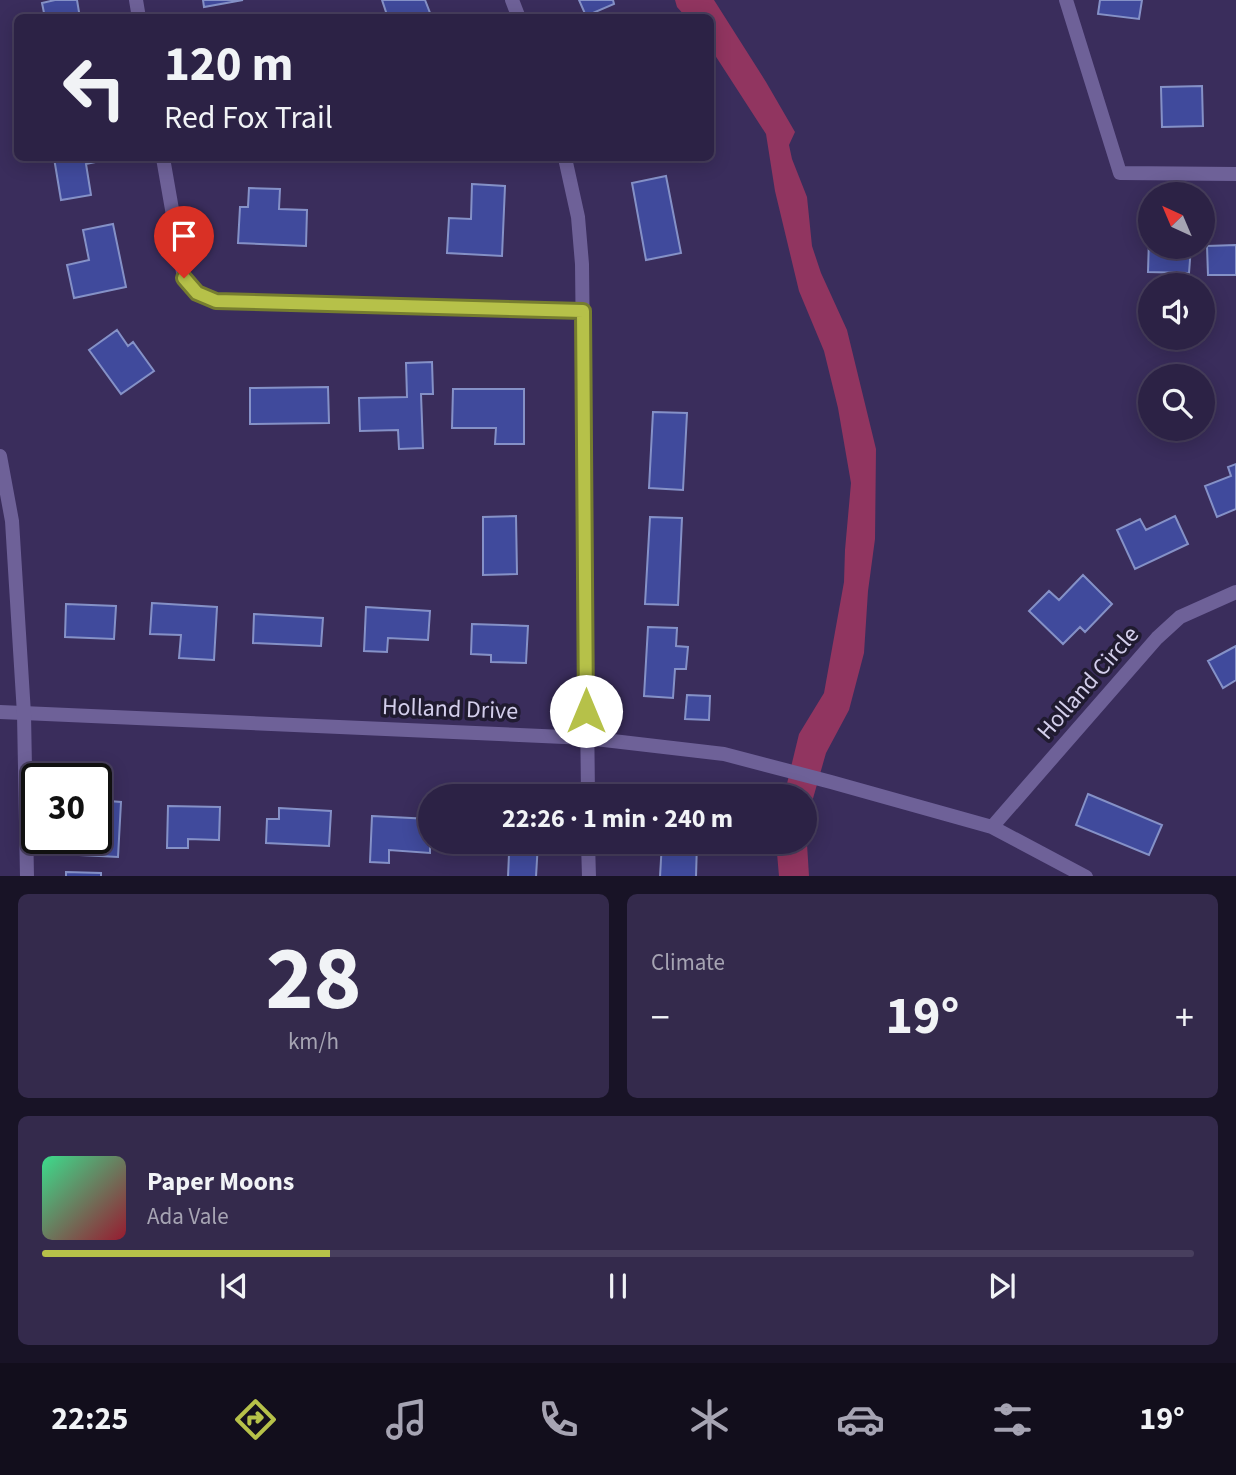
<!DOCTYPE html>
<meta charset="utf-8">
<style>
body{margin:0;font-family:"Source Sans 3",sans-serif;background:#342a4c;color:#f1f3f6;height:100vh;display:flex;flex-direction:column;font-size:26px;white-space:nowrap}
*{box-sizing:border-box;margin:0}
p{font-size:23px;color:#a6a4b3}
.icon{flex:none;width:38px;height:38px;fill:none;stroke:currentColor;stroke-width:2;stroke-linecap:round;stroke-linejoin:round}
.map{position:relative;height:876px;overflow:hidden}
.side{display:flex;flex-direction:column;gap:18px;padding:18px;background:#181326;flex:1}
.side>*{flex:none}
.banner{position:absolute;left:14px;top:14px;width:700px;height:147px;border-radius:10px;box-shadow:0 4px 18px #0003,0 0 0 2px #483f5e;background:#2c2245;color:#f1f3f6;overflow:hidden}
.needle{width:46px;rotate:316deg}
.fabs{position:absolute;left:1138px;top:182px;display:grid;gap:14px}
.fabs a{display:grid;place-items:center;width:77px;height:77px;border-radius:50%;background:#2c2245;box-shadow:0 4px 18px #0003,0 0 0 2px #483f5e;font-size:35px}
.speed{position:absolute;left:21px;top:763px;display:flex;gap:14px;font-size:35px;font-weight:700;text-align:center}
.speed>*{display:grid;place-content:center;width:91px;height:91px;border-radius:50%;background:#2c2245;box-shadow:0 4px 18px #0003,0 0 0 2px #483f5e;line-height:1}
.speed .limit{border:4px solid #111;border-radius:10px;background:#fff;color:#111}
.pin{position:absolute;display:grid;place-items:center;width:60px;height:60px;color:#fff;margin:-72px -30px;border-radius:50% 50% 50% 0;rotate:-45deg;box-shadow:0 0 7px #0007}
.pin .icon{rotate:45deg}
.me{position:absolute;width:77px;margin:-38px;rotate:0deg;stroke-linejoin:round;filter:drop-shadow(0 0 5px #0008)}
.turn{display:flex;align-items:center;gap:24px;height:147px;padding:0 35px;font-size:32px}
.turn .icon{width:91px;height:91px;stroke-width:2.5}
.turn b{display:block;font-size:49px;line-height:60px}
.big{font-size:52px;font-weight:700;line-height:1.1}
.side .tile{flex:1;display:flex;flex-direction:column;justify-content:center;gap:10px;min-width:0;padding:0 24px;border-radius:10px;background:#342a4c}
.side .dial{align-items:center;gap:0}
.dial b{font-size:91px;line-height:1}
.song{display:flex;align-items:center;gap:21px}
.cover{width:84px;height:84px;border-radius:10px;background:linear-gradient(135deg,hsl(150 70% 55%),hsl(350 70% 35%))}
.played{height:7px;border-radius:4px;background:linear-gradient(90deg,#b6c149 25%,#483f5e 25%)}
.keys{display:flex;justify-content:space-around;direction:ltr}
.heat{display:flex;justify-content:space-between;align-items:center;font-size:38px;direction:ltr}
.side .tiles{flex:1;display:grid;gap:18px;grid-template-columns:1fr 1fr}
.tile:last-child{grid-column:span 2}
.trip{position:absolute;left:418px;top:784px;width:399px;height:70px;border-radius:35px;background:#2c2245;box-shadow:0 4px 18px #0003,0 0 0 2px #483f5e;font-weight:700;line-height:70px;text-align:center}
.tab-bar{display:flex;height:112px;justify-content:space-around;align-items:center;background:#120e1c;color:#a6a4b3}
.tab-bar .icon{width:49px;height:49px}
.tab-bar .current{color:#b6c149}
.tab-bar b{font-size:32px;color:#f1f3f6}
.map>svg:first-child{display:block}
</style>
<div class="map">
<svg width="1236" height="877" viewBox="0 0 1236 877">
<rect width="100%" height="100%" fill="#3a2d5c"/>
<path fill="#913560" d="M675,0H714L766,82L795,132L789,145L792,159L807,197L812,246L821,273L847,330L876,449L875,539L868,591L864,653L849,710L826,753L810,809L807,844L809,876H779L776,842H805V796H784L799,734L824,693L844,582L845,550L851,483L838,408L824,351L799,291L775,191L766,134L711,49L710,18L686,17L677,7Z"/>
<path fill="#404a9c" stroke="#8591c7" stroke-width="2" d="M55,0H77L80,18H45L42,3Z
M203,0H243L204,7Z
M382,0H425L432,18H388Z
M579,0H613L614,4L586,16Z
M1100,0H1142L1139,19L1098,14Z
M1202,86L1203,126L1162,127L1161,87Z
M54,158H104L105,160L86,164L91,195L61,200Z
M666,176L681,253L646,260L632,183Z
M472,184L505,186L502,256L447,253L449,218L471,219Z
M249,188L280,189L279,209L307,210L306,246L238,243L240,207H248Z
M113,224L126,287L74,298L67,265L89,260L83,230Z
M1149,238L1150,247H1191L1189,273L1148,272Z
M1236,245V275H1208L1207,246Z
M117,330L128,346L133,342L154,371L121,394L89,350Z
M432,362L433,394H421L423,448L399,449L398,430L360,431L359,398L407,397L406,363Z
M328,387L329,423L250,424V388Z
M453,389H524V444H495L496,428H452Z
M653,412L687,413L683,490L649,488Z
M1236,464V509L1217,517L1205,486L1231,476L1228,467Z
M516,516L517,574L483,575V517Z
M1175,516L1188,544L1135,569L1117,530L1140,519L1146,530Z
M650,517L682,518L678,605L645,604Z
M1083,575L1112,604L1085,632L1080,627L1063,644L1029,611L1049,591L1059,600Z
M152,603L217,607L214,660L179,658L181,635L150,634Z
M66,604L116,606L114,639L65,637Z
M366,607L430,611L428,640L388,638L387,652L364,651Z
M254,614L323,618L321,646L253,643Z
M472,624L528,626L526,663L491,662V655L471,654Z
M648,627L677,628L676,646L688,647L686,669H675L673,698L644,696Z
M1236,646V680L1223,688L1208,661Z
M687,695L710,696L709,720L685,719Z
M1088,794L1162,825L1149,855L1076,825Z
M96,800L121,802L118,857L80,855L81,838H96Z
M168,806L220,807L219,840L188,839V848H167Z
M279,808L331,811L329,846L266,843L267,819H279Z
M372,816L430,819V853L389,850V863L370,862Z
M476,842H538L536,877H508L509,854L475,852Z
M662,842H697L696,877H660Z
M66,872L101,873V877H66Z"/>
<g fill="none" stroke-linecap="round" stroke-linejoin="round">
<path stroke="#6e6198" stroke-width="14" d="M136,0L139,18
M512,0L519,18
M1066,0L1120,173L1236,174
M163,158L184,278L197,293L217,301L583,311
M565,158L578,217L582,264L588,796
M0,712L587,738L724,754L831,782L992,827L1086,877
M992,827L1157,638L1180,617L1236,592
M588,842L589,877"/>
<path stroke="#6e6198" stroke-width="14" d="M0,456L12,521L24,714L27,877"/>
</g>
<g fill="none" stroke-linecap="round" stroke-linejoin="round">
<defs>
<path id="route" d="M184,278L197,293L216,301L583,311L586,711"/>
</defs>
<use href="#route" stroke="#767d2f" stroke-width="18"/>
<use href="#route" stroke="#b6c149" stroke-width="12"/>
</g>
<g text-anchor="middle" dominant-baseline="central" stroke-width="7" stroke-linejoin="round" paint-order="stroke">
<g font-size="24" fill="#d3ceeb" stroke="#201b30">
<text transform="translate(1088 683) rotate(-49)">Holland Circle</text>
<text transform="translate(450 709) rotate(2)">Holland Drive</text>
</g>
</g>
</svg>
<div class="fabs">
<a><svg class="needle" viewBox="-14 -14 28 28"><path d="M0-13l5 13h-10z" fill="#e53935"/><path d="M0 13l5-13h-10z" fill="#a6a4b3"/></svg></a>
<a><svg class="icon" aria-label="sound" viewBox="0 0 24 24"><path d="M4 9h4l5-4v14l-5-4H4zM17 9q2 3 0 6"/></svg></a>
<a><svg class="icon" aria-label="search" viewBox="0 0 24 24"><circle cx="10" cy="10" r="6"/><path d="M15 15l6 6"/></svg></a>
</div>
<div class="speed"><div class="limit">30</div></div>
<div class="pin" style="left:184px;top:278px;background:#d93025"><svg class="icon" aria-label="arrive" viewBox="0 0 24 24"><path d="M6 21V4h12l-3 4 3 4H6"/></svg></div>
<svg class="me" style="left:586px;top:711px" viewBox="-20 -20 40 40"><circle r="19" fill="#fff"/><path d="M0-13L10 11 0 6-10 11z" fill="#b6c149"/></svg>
<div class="trip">22:26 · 1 min · 240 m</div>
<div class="banner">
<div class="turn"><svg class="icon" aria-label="left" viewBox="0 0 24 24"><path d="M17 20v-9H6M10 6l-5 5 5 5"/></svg><div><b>120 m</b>Red Fox Trail</div></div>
</div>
</div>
<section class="side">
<div class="tiles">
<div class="tile dial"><b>28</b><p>km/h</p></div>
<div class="tile"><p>Climate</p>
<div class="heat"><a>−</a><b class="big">19°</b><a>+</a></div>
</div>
<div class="tile">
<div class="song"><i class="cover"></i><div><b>Paper Moons</b><p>Ada Vale</p></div></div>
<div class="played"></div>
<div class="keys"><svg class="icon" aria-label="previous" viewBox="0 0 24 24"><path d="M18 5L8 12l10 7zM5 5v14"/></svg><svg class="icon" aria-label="pause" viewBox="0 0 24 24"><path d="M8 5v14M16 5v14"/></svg><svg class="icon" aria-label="next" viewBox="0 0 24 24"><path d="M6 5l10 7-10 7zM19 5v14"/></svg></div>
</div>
</div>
</section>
<nav class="tab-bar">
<b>22:25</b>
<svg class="icon current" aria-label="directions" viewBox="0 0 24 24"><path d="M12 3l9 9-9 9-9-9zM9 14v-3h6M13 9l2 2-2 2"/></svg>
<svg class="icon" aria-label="music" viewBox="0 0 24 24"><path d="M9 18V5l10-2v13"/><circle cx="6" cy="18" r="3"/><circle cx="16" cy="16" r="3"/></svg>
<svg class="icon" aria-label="phone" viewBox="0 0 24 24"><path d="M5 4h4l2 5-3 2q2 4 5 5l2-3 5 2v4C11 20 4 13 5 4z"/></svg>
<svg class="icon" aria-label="climate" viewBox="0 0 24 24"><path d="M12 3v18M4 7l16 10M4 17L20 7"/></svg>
<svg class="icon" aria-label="car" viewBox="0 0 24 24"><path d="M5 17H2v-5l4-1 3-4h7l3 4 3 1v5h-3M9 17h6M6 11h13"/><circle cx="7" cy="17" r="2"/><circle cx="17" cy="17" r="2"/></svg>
<svg class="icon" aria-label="filters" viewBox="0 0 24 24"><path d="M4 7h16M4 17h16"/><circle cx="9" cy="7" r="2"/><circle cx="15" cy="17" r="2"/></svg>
<b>19°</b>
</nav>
